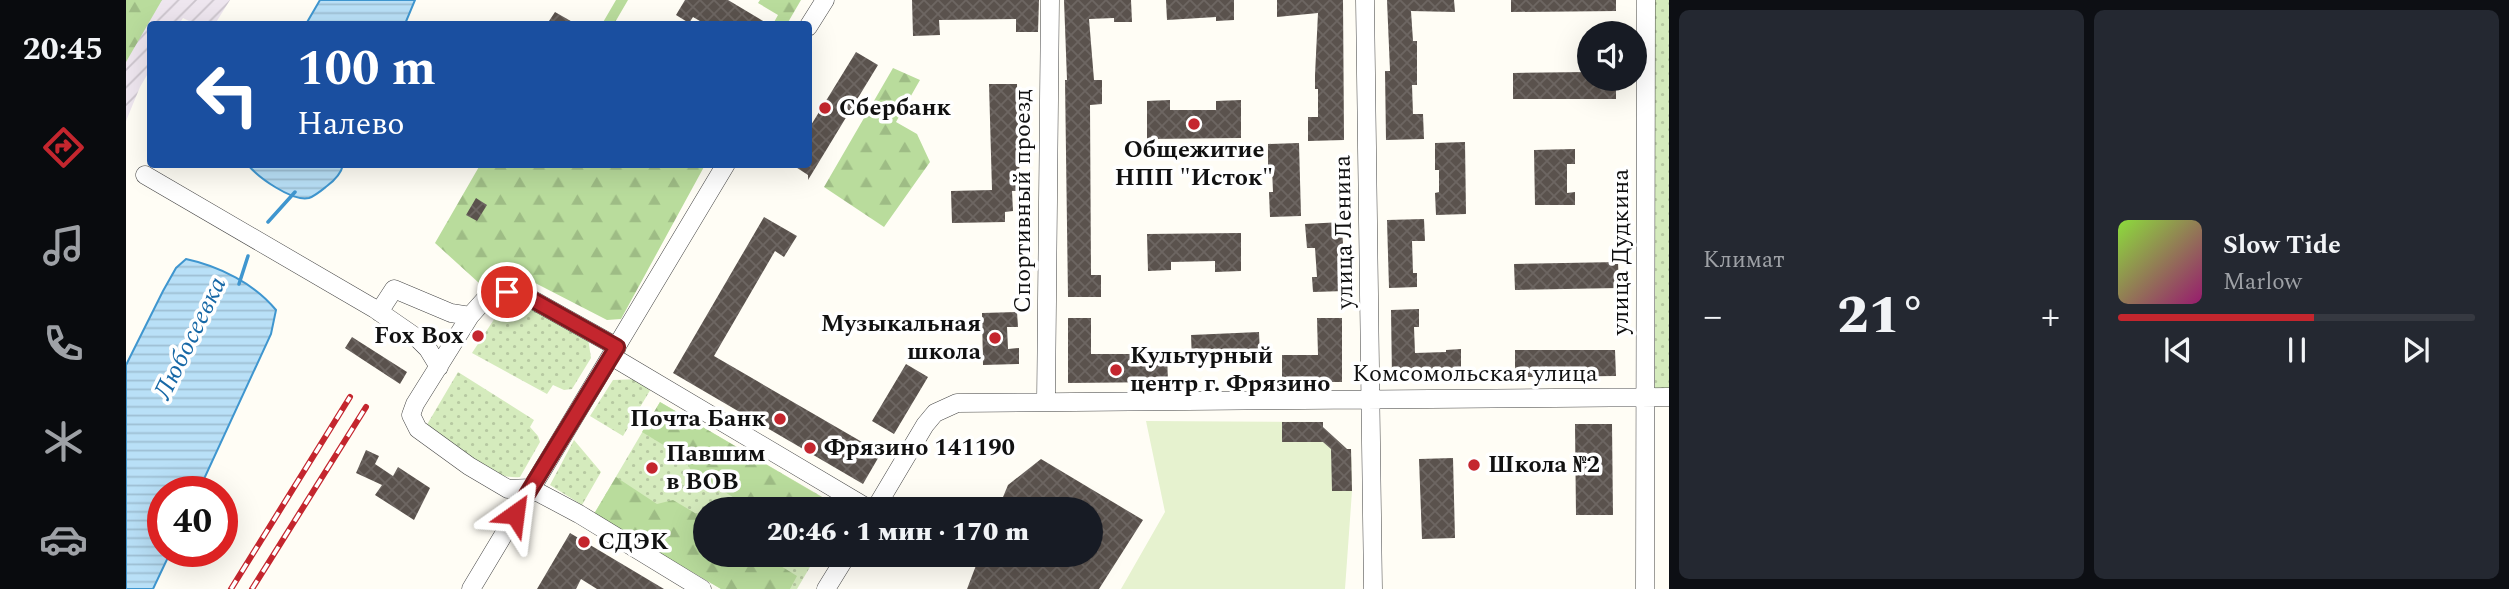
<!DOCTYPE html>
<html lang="ru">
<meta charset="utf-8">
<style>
body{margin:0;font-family:Spectral,serif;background:#242831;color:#f1f3f6;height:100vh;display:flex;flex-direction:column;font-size:26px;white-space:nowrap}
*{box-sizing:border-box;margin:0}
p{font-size:23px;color:#9ea1a6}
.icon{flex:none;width:38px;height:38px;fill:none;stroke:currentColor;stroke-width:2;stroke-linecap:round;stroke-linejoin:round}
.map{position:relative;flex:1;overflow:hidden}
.drawer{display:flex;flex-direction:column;gap:10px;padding:10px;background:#0d0f14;width:840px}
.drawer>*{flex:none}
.banner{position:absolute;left:21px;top:21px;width:665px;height:147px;border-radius:7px;box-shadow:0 7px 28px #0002;background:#1a4fa0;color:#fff;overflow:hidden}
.buttons{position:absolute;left:1451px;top:21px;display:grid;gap:14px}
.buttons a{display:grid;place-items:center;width:70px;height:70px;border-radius:50%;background:#171b24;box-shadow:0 7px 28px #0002;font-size:35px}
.speed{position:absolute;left:21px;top:476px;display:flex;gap:14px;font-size:35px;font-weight:700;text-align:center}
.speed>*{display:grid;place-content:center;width:91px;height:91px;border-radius:50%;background:#171b24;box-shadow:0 7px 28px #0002;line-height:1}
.speed .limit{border:10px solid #d22;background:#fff;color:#111}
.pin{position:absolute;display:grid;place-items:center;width:60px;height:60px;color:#fff;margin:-30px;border:4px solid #fff;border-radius:50%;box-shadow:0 2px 7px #0007}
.me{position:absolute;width:77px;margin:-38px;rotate:31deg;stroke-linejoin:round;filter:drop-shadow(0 0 5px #0008)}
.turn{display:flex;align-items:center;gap:24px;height:147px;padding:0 35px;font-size:32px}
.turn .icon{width:91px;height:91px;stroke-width:2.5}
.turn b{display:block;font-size:49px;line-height:60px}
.big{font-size:52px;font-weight:800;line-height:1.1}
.drawer .widget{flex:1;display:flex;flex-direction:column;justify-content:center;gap:10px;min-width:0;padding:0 24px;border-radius:10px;background:#242831}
.song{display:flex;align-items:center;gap:21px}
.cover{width:84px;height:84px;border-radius:10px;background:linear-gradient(135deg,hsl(90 70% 55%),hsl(320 70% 35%))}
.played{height:7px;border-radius:4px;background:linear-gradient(90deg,#c4262e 55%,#363941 55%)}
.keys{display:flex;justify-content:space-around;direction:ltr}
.heat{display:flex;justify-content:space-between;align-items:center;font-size:38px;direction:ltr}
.drawer .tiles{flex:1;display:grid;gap:10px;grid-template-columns:repeat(2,1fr)}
.trip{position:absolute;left:567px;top:497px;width:410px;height:70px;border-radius:35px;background:#171b24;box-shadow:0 7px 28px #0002;font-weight:800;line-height:70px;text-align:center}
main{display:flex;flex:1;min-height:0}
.tab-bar{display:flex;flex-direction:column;width:126px;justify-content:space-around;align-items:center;background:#090b0e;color:#9ea1a6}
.tab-bar .icon{width:49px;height:49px}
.tab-bar .current{color:#c4262e}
.tab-bar b{font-size:32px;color:#f1f3f6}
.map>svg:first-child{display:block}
</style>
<main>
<nav class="tab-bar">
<b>20:45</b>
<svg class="icon current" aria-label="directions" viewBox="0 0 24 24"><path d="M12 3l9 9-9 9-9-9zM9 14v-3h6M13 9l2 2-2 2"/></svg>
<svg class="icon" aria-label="music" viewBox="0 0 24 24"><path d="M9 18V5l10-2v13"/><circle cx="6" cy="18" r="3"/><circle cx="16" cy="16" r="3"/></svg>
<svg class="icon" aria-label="phone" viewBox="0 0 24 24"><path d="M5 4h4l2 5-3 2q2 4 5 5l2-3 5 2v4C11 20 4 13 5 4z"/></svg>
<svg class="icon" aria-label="climate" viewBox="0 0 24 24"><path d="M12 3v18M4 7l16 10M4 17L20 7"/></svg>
<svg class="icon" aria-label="car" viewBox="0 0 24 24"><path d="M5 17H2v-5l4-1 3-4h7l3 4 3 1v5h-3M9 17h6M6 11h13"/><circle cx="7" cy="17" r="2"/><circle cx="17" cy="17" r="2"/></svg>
</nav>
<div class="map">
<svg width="1543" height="589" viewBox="0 0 1543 589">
<defs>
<pattern id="industrial-furrows" width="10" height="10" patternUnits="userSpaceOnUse" patternTransform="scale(1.75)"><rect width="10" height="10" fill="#eee6ef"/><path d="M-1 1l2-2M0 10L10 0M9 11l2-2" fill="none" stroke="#cbc4cc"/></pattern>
<pattern id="grass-dots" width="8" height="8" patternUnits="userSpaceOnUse" patternTransform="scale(1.75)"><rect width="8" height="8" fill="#d5ebbd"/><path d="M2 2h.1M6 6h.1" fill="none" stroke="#b6c8a1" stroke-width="1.8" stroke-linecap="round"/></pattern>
<pattern id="forest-firs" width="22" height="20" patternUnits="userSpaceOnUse" patternTransform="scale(1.75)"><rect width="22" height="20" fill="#b9dc9c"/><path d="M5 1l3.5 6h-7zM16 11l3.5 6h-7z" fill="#9ebc85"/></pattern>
<pattern id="water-rules" width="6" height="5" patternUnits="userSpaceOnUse" patternTransform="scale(1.75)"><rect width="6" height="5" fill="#b9e0f7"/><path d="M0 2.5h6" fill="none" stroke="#9ebfd3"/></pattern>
<pattern id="building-cross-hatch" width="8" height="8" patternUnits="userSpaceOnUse" patternTransform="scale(1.75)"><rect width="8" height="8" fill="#5a524d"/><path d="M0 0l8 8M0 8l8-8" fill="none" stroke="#6d6662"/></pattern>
</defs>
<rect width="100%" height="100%" fill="#fffdf5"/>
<path fill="url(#industrial-furrows)" d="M0,0H104L89,24H69L57,18L53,24H24V70L14,87L0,121Z"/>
<path fill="url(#grass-dots)" d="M1528,0H1543V390H1526Z
M382,298L401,301L462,338L465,358L446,389L438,390L427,385L421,394L346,353Z
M332,372L408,420L404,427L412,436L414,442L394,477C365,481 323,444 299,428Z
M515,379L526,387L497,436L464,416L487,380Z
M534,402L717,509H579V555H691L671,589H595L468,514Z
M448,440L475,472L456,505L424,485Z"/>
<path fill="url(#forest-firs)" d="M0,0H36L0,62Z
M490,0H502L488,24H476Z
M634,0H675L661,24H647L652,15L632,3Z
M767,68L794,80L770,122L791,134L804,162L758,227L698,187Z
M396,164L579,165L495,319L481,320L378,267L353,283L309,243L354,165H390L394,167Z
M534,402L711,506L709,509H626L565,471L559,458L516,432Z
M490,477L531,504L547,500L579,519V555H637L671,576L664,589H595L468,514Z"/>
<path fill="#e6f2cf" d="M1020,421L1197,422V428L1221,449H1225L1226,491L1219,589H995L1039,512Z"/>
<path fill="url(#water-rules)" stroke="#3f96cf" stroke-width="2" d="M194,0H289L279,24H180Z
M122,165V164L217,165C215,174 209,180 201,186C196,190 189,196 183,198C166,202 132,177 122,165Z
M60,259C93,266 129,284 150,310L145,334L72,492H37V551H45L27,589H0V365L37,291L50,268Z"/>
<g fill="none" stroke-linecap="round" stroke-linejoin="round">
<path stroke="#3f96cf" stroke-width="3.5" d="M142,222L169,192
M113,284L122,256"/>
</g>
<path fill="url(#building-cross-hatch)" d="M559,0H602L642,24H579L567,17L563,23L550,15Z
M786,0H913L912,32H890V19L813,20L814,35L787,36Z
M938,0H1005L1006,22H988V18L963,19L968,80H976V104L964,105L965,275H975V297H942L939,80H941Z
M1040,0H1108V20L1090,21V17L1041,20Z
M1151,0H1217L1218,140L1182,141V117H1192V89H1189V75L1192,13L1151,17Z
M1261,0H1328L1329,12L1285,11L1287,41H1291V85H1286L1287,114H1297L1298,139L1260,140L1259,71H1264Z
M1385,0H1490V11L1385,12Z
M429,12L450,24H421Z
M730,52L752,65L682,180V175L665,164H682V130Z
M1463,72V79H1490V99H1387V73Z
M863,84H891L894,191H886L887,211L879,212V222L826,223L825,191L866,190Z
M1044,100V110H1090V101L1115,100V138L1021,139V101Z
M1339,142L1340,214L1310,215L1309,193L1313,192V170H1309V143Z
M1173,143L1175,216L1144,217L1143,192H1147L1146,169H1142V144Z
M1449,149V164H1441V193L1449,192V205H1409L1408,150Z
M350,198L361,205L351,221L340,215Z
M638,217L671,236L658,257L649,251L588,356L755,453L737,484L547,373Z
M1298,219L1299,241H1286L1287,273H1291V287L1263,288L1261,220Z
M1216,222L1219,291L1187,292L1186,277H1191L1189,248H1181L1179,224Z
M1115,233V271L1089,272V261L1045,262V270L1022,271L1021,234Z
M1492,262L1493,288L1389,290L1388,264Z
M1293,309V327H1288L1289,353L1320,352V350L1335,349V377L1266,378L1265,310Z
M891,312L892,327H881L882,349L893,348V364L857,365L856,313Z
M942,318H965V354H1041L1042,382L942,383Z
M1191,318H1216V382H1156V355H1192Z
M1133,332L1134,357L1066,360L1065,335Z
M226,337L281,372L274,384L219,348Z
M1389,350H1489L1490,376L1389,377Z
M780,364L802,377L768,434L746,421Z
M1156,422H1197V427L1221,449H1225L1226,491H1206L1205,449L1197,442H1156Z
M1449,424H1486L1487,515H1450Z
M240,450L253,456L249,464L267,476L272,467L304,488L288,520L249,495L256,485L230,473Z
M1327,458L1329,538L1296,539L1293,459Z
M915,459L1017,520L973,589H841L854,555H964V509H872L882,485Z
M444,533L538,589H471L455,579L450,589H411Z"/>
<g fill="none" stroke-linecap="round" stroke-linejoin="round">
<defs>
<path id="minor" d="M1239,0L1247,589
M682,27L699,0
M19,175L249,309L291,338L302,349L313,367
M253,312L268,289L325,313L344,316
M491,347L398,295L381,291L361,297L344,316L289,404L285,415L292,429L343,466L382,489L404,488L453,514L576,589
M485,356L743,509
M920,402L924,0
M749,509L799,425L809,413L831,403L1543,397
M345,589L600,164
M700,589L721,555
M1519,589L1520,0"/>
</defs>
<use href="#minor" stroke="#444" stroke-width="19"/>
<use href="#minor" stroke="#fff" stroke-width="18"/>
<defs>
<path id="rail" d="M105,589L224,397
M126,589L240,407"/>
</defs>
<use href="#rail" stroke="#c4262e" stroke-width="6"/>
<use href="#rail" stroke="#fff" stroke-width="3.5" stroke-dasharray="10" stroke-linecap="butt"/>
</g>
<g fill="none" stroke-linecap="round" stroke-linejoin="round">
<defs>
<path id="route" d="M381,292L398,295L491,347L389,514"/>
</defs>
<use href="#route" stroke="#7f191e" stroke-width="18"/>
<use href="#route" stroke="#c4262e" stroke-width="12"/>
</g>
<g fill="#c4262e" stroke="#fff" stroke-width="2.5">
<circle cx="699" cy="108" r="7"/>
<circle cx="1068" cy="124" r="7"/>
<circle cx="352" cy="336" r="7"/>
<circle cx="869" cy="338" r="7"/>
<circle cx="990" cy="370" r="7"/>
<circle cx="654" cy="419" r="7"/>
<circle cx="684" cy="448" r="7"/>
<circle cx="1348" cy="465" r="7"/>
<circle cx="526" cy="468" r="7"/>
<circle cx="458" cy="542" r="7"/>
</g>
<g text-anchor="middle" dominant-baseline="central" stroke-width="7" stroke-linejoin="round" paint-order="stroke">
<g font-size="24" font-weight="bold" fill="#111" stroke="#fff" text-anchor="start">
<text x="713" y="108">Сбербанк</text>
<text x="1068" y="150" text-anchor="middle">Общежитие<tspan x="1068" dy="28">НПП "Исток"</tspan></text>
<text x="855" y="324" text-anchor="end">Музыкальная<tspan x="855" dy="28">школа</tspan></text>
<text x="338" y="336" text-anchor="end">Fox Box</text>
<text x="1004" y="356">Культурный<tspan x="1004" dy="28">центр г. Фрязино</tspan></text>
<text x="640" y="419" text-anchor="end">Почта Банк</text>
<text x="698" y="448">Фрязино 141190</text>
<text x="540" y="454">Павшим<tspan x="540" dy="28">в ВОВ</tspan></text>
<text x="1362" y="465">Школа №2</text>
<text x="472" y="542">СДЭК</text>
</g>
<g font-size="24" fill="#111" stroke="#fff">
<text transform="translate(897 201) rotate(-90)">Спортивный проезд</text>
<text transform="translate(1218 232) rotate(-91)">улица Ленина</text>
<text transform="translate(1495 252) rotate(-90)">улица Дудкина</text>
<text x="1349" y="374">Комсомольская улица</text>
</g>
<g font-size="26" font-style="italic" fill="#1768a6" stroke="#fff">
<text transform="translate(64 338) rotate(-64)">Любосеевка</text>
</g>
</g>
</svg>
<div class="buttons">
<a><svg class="icon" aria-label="sound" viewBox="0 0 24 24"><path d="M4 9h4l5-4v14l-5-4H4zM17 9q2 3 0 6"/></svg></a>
</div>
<div class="speed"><div class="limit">40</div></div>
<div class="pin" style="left:381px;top:292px;background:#d93025"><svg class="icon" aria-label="arrive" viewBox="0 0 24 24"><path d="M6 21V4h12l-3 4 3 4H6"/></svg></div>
<svg class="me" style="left:389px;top:514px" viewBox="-20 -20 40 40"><path d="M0-17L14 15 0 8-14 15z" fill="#c4262e" stroke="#fff" stroke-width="4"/></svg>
<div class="trip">20:46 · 1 мин · 170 m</div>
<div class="banner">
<div class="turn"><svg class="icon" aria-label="left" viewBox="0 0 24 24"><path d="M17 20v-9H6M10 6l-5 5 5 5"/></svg><div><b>100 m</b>Налево</div></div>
</div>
</div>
<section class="drawer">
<div class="tiles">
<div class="widget"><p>Климат</p>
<div class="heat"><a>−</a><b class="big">21°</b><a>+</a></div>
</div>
<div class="widget">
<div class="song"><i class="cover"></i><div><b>Slow Tide</b><p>Marlow</p></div></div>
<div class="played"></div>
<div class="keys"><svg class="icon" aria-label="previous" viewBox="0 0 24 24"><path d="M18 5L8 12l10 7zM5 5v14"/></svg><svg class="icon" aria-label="pause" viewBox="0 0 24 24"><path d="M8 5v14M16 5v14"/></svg><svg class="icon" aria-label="next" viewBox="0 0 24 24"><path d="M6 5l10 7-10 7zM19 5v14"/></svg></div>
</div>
</div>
</section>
</main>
